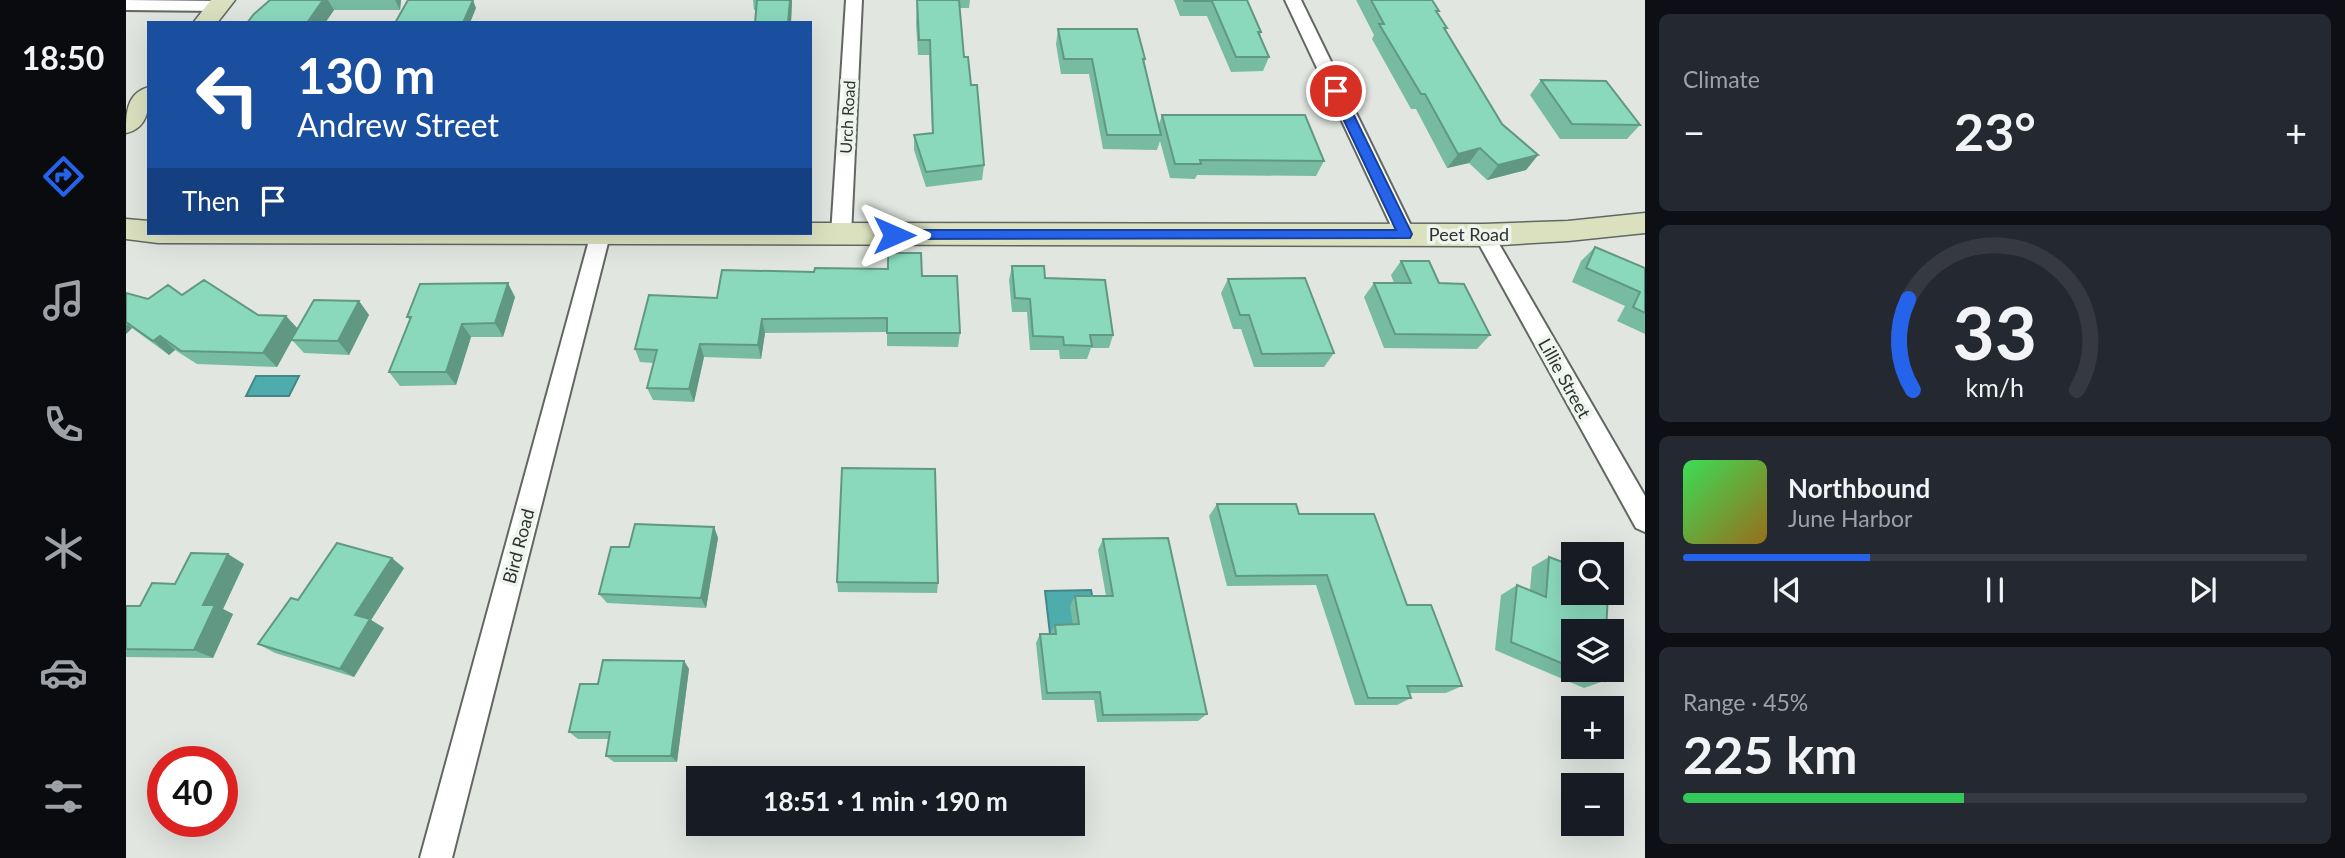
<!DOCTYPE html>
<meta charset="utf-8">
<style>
body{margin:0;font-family:Lato,sans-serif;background:#242831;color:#f1f3f6;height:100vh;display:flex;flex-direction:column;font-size:26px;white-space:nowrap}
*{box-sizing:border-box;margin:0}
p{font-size:23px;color:#9ea1a6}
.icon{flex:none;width:38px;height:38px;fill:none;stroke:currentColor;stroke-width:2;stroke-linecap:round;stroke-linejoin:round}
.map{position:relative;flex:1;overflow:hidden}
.drawer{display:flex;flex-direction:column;gap:14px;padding:14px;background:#0d0f14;width:700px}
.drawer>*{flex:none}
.top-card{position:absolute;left:21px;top:21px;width:665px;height:214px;border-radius:0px;box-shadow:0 7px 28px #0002;background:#1a4fa0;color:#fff;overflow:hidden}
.buttons{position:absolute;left:1435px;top:542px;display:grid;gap:14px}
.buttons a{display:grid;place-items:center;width:63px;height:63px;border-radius:0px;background:#171b24;box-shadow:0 7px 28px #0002;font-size:35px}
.speed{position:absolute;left:21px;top:746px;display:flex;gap:14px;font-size:35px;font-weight:700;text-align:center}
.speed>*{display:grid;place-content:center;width:91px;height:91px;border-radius:50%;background:#171b24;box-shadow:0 7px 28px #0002;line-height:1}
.speed .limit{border:10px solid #d22;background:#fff;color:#111}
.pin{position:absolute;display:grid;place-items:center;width:60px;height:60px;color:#fff;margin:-30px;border:4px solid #fff;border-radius:50%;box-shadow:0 2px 7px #0007}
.me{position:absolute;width:77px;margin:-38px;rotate:90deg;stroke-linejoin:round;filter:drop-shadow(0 0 5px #0008)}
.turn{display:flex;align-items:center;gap:24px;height:147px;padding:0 35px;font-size:32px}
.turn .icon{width:91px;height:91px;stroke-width:2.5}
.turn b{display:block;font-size:49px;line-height:60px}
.then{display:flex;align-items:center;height:66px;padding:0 35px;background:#0003;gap:14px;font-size:26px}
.big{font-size:52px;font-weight:700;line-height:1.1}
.drawer .widget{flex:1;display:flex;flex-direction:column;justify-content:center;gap:10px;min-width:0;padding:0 24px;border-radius:10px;background:#242831}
.drawer .dial{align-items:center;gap:0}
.dial svg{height:182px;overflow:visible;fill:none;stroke:#363941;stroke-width:7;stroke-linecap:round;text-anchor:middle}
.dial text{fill:#f1f3f6;stroke:none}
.song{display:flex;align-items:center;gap:21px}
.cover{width:84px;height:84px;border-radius:10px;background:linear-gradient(135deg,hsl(130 70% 55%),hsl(40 70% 35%))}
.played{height:7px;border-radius:4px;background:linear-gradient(90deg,#2563eb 30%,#363941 30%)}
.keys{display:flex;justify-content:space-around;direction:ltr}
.heat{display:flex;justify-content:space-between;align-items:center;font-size:38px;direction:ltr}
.charge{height:10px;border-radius:5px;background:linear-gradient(90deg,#34c759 45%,#363941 0)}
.trip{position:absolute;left:560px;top:766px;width:399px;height:70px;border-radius:0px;background:#171b24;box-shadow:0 7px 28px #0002;font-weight:700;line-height:70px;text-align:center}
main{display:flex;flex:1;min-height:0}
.menu{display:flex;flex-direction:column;width:126px;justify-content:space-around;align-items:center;background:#090b0e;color:#9ea1a6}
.menu .icon{width:49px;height:49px}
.menu .current{color:#2563eb}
.menu b{font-size:32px;color:#f1f3f6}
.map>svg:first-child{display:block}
</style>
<main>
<nav class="menu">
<b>18:50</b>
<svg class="icon current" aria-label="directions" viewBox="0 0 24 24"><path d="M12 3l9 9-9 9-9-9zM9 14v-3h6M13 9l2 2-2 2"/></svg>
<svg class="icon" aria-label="music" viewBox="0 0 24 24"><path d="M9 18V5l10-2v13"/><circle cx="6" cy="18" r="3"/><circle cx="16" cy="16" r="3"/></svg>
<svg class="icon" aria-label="phone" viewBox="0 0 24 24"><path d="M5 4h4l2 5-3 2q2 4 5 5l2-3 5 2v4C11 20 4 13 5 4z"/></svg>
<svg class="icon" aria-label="climate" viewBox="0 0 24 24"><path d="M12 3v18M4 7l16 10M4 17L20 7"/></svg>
<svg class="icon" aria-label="car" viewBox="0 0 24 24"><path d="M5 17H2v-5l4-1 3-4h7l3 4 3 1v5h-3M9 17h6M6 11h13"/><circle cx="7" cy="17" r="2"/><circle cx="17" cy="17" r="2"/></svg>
<svg class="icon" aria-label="filters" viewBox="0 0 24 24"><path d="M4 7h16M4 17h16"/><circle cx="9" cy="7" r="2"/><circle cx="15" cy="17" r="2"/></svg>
</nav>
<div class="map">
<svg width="1519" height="858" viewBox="0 0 1519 858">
<rect width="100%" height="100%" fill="#e1e6e1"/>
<path fill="#4eacac" stroke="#458787" stroke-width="2" d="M130,376H173L163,396H120Z
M965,590L968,606L948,634H924L919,591Z"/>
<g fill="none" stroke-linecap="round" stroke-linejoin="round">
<defs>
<path id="street" d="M0,0L92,1L100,6L92,11L0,10Z
M720,0H736L725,235L722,240L715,242L708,240L705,235Z
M1159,0H1175L1289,234L1286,239L1279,241L1272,239L1269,234Z
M1358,228L1365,230L1519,496V532L1510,528L1348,235L1351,230Z
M465,233L484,235L326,858H294Z"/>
<path id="secondary" d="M85,0H109L91,23H67Z
M23,87C23,107 23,128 0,133C0,114 0,93 23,87Z
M1519,213V233L1442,241L1358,246L32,243L0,239V219L23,221V233H684V223L1358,224L1442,221Z"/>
</defs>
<use href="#street" stroke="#626762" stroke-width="4"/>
<use href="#secondary" stroke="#626762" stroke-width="3"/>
<use href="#street" fill="#fff" fill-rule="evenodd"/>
<use href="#secondary" fill="#dbe1bf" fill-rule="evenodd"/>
</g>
<path fill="#77bba3" d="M144,0H275L274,10H208L199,23H121Z
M627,0H666L665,23H629L630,10H628Z
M791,0H844L843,8H834L838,57L845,85L858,165L856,180L800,187L788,150V135L806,133L803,55H792L790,24Z
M1048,0H1121L1135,32L1134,36L1143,57L1137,71L1105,72L1081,16H1054Z
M1230,0H1306L1313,11L1311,13L1321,28L1320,30L1376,124L1412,155L1400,170L1361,180L1343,163L1321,168L1290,109H1285L1246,39L1248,35Z
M932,29L1019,59L1018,63L1033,124L1036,115L1198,161L1190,176L1071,175L1069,179L1044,178L1034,141L1031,150L977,149L963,74H935L930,44Z
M1415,80L1514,125L1501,139H1434L1404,95Z
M1469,247L1519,268V334L1491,321L1499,306L1446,282L1455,261Z
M1275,261L1313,283L1364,335L1351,349L1258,348L1238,297L1248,283H1268L1265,275Z
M886,266L919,278L987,335L983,348H965L961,359H934L933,350H904L901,312H886L883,280Z
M796,276L834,333L832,347L761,346V332L639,333L635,359L578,357L568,402L527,400L521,388L528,363L514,362L509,349L591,298Z
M1102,279L1208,353L1198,367H1128L1115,329H1107L1095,293Z
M0,293L22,299L56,295L132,315L160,316L171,328L233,301L243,315L223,355L178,353L166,340L151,367L71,364L49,350L43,355L6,328L0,334Z
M389,297L377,337H345L330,385L274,386L263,372L284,320L281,317Z
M1091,504L1173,514L1281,605L1336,686L1320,693H1284L1285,698L1271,705H1229L1190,585L1101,586L1083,516Z
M588,527L592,538L580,608L481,603L473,594L503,547Z
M977,539L1081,714L1072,721L971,722L968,700H916L910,643L914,634H924L929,625H947L944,606L949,596H980L972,550Z
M1423,557L1447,632V670H1478V681L1458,688L1369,650L1375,595L1391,585L1404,590L1406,567Z
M118,564L97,609L107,614L87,658L0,657V606H14L49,584Z
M278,568L245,620L258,628L228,677L149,653L132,644L172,600Z
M711,582L812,583L811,593L712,592Z
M558,661L563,669L551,762H488L480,756L483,739H452L443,732L472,684Z"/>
<path fill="#619884" d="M197,0H202L208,10L199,23H181Z
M269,0H275L274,10Z
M347,0L350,8L344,23H337Z
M664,0H666L665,23H662Z
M1354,148L1343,163L1321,168L1332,154Z
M1412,155L1400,170L1361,180L1372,165Z
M382,283L389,297L377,337L369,323Z
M233,301L243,315L223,355L212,341Z
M160,316L172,329L151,367L137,353Z
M636,319L639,333L635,359L632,345Z
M0,324L6,328L0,334Z
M336,324L345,337L330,385L320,372Z
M34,336L49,350L43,355L27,341Z
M574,344L578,357L568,402L563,389Z
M588,527L592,538L580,608L575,598Z
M102,554L118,564L97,609L107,614L87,658L68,650L77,605Z
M266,558L278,568L245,620L258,628L228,677L214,669L229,615Z
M558,661L563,669L551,762L545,756Z"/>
<path fill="#8ad9bd" stroke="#619884" stroke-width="2" d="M144,0H197L181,23H121L128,14Z
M282,0H347L337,23H269Z
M631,0H664L662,23H629Z
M791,0H833L838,57H842L845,85H851L858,165L800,172L788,135L807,133L804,40H793Z
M1058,0H1121L1135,32H1132L1143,57H1110L1086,1H1058Z
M1245,0H1306L1313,11H1310L1321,28H1318L1376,124L1412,155L1372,165L1354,148L1332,154L1299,94H1295L1253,24H1258Z
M932,29H1011L1019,59H1017L1035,135H981L966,59H938Z
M1415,80L1480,81L1514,125L1446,124Z
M1036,115H1179L1198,161L1074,160L1075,164H1049Z
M1469,247L1519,268V313L1507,307L1514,292L1460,268Z
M762,253H795L796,276H831L834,333H761V318L636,319L632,345L574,344L563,389L521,388L531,350L509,349L523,295L591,298L596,270L688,272L689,268L762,269Z
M1275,261H1303L1313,283L1338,284L1364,335L1269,334L1248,283H1285Z
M886,266H918L919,278L979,280L987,335H964L966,346L938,345L937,337L907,336L904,299L889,298Z
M1179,278L1208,353L1136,354L1123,315H1114L1102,279Z
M78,280L132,315L160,316L137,353L55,351L34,336L27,341L0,322V293L22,299L42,285L56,295Z
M382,283L369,323L336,324L320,372H263L285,317H281L294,284Z
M188,300L233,301L212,341L165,340Z
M716,468L809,469L812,583L711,582Z
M1091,504H1170L1173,514H1248L1281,605H1305L1336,686H1281L1285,698H1242L1201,575L1110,576Z
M509,524L588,527L575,598L473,594L485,547H503Z
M1042,538L1081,714L977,715L974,692L921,693L914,634H930L929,625L953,624L949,596H987L977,539Z
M211,543L266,558L229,615L244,619L214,669L132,644L165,598L172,600Z
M65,553L102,554L77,605H89L68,650L0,649V606H14L26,583L49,584Z
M1423,557L1447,566V593H1482L1480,632H1447V668L1385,642L1391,585L1420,597Z
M477,660L558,661L545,756H480L484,732H443L454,684H472Z
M1453,670H1478V681Z"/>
<path fill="#2563eb" stroke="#184099" stroke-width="2" d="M1210,87L1216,91L1286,234L1284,238L768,239L762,235L768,230H1270L1204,91Z"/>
<g text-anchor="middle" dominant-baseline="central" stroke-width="7" stroke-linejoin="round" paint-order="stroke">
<g font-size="16" fill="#303230" stroke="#eef4ee">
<text transform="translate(721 117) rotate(-87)">Urch Road</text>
</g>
<g font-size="18" fill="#303230" stroke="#eef4ee">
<text x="1343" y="234">Peet Road</text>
<text transform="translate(1439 378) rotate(61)">Lillie Street</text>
<text transform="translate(392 546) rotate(-75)">Bird Road</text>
</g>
</g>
</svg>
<div class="buttons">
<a><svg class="icon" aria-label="search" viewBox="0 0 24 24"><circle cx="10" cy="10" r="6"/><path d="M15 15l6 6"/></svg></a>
<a><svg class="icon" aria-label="layers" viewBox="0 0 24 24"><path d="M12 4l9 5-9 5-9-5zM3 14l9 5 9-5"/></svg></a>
<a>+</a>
<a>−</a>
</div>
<div class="speed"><div class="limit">40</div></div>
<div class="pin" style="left:1210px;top:91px;background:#d93025"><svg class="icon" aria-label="arrive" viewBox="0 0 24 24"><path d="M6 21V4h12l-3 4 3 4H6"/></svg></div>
<svg class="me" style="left:768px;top:235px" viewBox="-20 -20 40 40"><path d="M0-17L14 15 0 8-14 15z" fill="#2563eb" stroke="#fff" stroke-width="4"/></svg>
<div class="trip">18:51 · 1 min · 190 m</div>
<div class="top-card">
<div class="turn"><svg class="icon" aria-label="left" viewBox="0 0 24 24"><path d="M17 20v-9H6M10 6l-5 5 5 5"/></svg><div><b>130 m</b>Andrew Street</div></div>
<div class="then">Then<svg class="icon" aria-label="arrive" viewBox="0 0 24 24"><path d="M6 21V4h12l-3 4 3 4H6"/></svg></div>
</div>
</div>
<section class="drawer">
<div class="widget"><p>Climate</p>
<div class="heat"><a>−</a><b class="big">23°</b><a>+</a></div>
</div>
<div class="widget dial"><svg viewBox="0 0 100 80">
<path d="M14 69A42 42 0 1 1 86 69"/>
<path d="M14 69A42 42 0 0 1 12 29" stroke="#2563eb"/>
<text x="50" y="56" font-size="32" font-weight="700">33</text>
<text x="50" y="72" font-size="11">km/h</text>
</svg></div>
<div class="widget">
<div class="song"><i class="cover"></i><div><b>Northbound</b><p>June Harbor</p></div></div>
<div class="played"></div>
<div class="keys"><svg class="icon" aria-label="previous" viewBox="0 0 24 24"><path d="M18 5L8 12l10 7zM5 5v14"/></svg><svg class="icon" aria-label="pause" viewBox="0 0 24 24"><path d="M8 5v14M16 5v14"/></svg><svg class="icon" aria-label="next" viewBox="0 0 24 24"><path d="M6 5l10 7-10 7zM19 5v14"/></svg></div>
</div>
<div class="widget"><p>Range · 45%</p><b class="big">225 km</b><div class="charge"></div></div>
</section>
</main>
